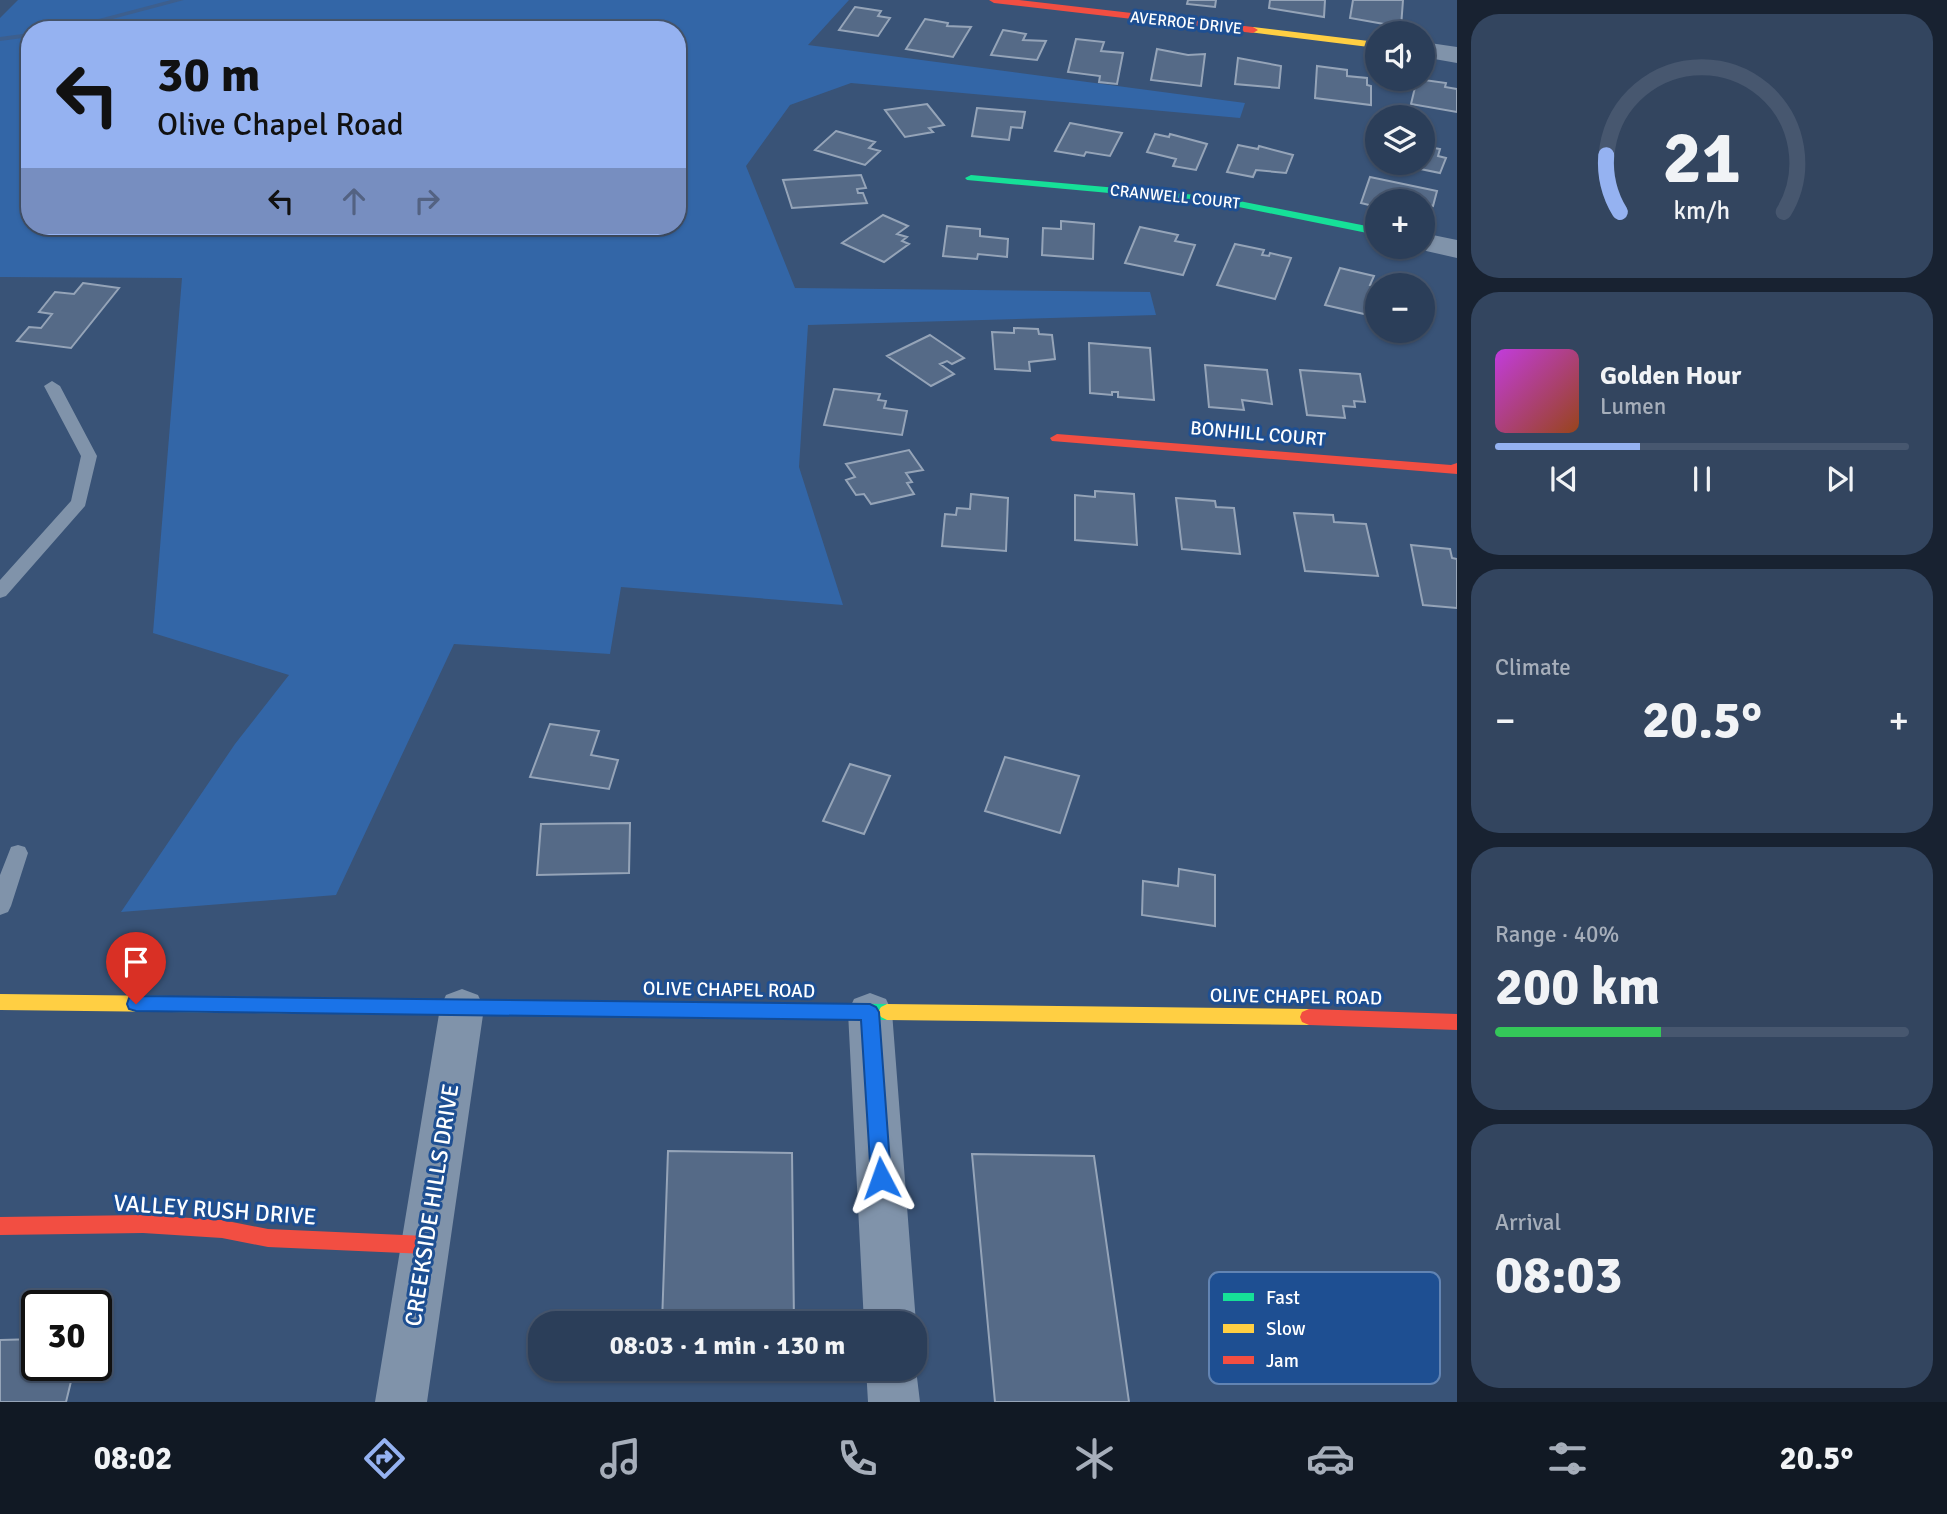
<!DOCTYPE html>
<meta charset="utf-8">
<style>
body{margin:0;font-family:Signika,sans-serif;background:#33455f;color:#f1f3f6;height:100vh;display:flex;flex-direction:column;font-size:26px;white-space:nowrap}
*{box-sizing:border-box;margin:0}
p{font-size:23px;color:#a6aeba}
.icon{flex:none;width:38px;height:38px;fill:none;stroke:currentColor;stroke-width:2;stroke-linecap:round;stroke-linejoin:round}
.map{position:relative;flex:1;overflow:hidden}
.side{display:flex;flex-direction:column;gap:14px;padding:14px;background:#182231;width:490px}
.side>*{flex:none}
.guide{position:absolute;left:21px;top:21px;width:665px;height:214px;border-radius:28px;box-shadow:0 2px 5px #0004,0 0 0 2px #47576f;background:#95b2f1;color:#111;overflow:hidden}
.buttons{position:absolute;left:1365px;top:21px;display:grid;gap:14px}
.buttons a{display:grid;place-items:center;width:70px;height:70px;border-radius:50%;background:#2b3e59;box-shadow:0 2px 5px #0004,0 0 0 2px #47576f;font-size:35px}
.speed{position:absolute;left:21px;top:1290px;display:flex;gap:14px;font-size:35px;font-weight:700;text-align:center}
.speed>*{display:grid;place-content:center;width:91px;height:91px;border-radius:50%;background:#2b3e59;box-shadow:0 2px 5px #0004,0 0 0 2px #47576f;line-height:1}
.speed .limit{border:4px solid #111;border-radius:10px;background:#fff;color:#111}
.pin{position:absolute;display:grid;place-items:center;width:60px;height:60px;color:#fff;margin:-72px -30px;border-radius:50% 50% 50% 0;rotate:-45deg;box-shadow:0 0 7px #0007}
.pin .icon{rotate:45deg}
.me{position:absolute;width:77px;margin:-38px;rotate:356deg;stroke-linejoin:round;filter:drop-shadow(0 0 5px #0008)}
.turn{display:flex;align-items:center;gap:24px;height:147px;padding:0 21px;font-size:32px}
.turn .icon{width:91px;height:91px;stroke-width:2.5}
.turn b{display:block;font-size:49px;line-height:60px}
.lanes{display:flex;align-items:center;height:66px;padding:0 21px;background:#0003;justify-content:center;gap:35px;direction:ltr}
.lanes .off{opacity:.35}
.big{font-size:52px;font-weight:800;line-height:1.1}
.side .card{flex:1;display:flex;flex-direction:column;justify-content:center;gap:10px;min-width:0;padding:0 24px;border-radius:28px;background:#33455f}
.side .dial{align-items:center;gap:0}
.dial svg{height:182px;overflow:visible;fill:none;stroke:#47576f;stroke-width:7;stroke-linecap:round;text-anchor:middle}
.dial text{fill:#f1f3f6;stroke:none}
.song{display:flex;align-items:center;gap:21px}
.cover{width:84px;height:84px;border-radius:10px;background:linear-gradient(135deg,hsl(290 70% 55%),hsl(20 70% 35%))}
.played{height:7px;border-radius:4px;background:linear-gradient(90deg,#95b2f1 35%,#47576f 35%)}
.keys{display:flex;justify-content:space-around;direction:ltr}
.heat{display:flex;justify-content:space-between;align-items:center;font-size:38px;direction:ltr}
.charge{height:10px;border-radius:5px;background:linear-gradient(90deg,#34c759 40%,#47576f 0)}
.trip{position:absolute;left:528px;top:1311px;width:399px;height:70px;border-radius:28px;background:#2b3e59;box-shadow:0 2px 5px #0004,0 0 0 2px #47576f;font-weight:800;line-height:70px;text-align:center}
.menu{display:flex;height:112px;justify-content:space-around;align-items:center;background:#111924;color:#a6aeba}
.menu .icon{width:49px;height:49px}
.menu .selected{color:#95b2f1}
.menu b{font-size:32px;color:#f1f3f6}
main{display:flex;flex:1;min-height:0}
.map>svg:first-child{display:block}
</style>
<main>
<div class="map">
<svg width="1457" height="1402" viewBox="0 0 1457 1402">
<rect width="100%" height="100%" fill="#395377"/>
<path fill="#3366a7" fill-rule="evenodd" d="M18,0H849L808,45L1245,103L1240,118L851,83L790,105L746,166L795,288L1150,292L1156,315L808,325L799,467L843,605L621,587L610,654L454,644L336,895L121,912L235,744L289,675L153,633L182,278L0,277V18ZM30,30H677V226H30Z"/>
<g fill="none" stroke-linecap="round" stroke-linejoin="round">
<path fill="#3d5f8e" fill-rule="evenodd" d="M171,0H184L71,30H57Z
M30,33V37L0,41V37Z"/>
</g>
<path fill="#556a87" stroke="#95a4b8" stroke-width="2" d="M1188,0H1216L1215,7L1187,4Z
M1270,0H1325L1324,17L1269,8Z
M1353,0H1403L1401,27L1350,18Z
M855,7L881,11L878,16L890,18L878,36L839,30Z
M925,19L948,23L947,26L971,27L953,57L906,49Z
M1003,30L1026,34L1023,40L1046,41L1037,60L991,55Z
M1076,39L1104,42L1101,51L1123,53L1117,84L1099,82L1100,76L1068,72Z
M1157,49L1188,55L1205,54L1201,86L1151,80Z
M1238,58L1281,66L1279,88L1235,84Z
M1317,66L1347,70V76L1367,78V85L1371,86V105L1315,98Z
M1417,79L1446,83L1445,87L1457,89V112L1411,104Z
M927,104L944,125L929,128L933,132L905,137L885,110Z
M977,108L1025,112L1022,128L1011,127L1009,140L972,136Z
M1070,123L1122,133L1110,156L1086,152L1084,156L1055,151Z
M836,131L875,142L869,148L880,151L865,165L815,150Z
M1155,134L1169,137L1170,134L1207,144L1196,170L1173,166L1176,159L1147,152Z
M1238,145L1258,149L1259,146L1293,155L1286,173L1256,170L1253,177L1227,172Z
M1423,146L1440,149L1438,156L1446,158L1440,173L1391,163H1423Z
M861,175L866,188L857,189L858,193H863L867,203L792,208L783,180Z
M1370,177L1437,191L1433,206L1423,204V201H1377V207L1361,203Z
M883,215L908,226L897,234L907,237L902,241L909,244L884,262L842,243Z
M1061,221L1094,224L1093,259L1042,255L1043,228L1061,229Z
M947,226L980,229V236L1008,239L1007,257L978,254L977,259L943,256Z
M1140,227L1178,235L1175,241L1195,245L1183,275L1125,263Z
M1235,244L1264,250L1262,255L1269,256L1270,253L1291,258L1275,299L1217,285Z
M1340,268L1374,276L1370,285L1377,287V317L1325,305Z
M83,283L119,288L71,348L17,341L29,327L41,328L52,314L39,312L55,292L74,294Z
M1014,328L1038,329L1039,334L1052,335L1055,359L1029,362L1030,371L995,369L992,332L1014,333Z
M930,335L964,358L952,364L947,361L940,364L954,374L931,386L887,356Z
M1089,343L1150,348L1154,400L1118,397V392H1112V395L1090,393Z
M1205,365L1267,370L1272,404L1242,400L1244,410L1209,407Z
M1300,370L1360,374L1365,402L1354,401L1355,407L1343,406L1345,418L1307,415Z
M834,389L880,394L878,400L886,401L884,408L907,411L902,435L824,425Z
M909,450L923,470L906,473L912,482L907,483L914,494L871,504L864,494L856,495L846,480L855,477L846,464Z
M1095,491L1134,494L1137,545L1075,540V495L1095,497Z
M971,494L1008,498L1006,551L942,546L945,514L956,515L957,508L970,509Z
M1176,498L1215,501L1216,507L1234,508L1240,554L1182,549Z
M1294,513L1333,515L1334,522L1366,524L1378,576L1305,571Z
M1411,545L1450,549L1452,558L1457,559V608L1423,605Z
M550,724L599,731L591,755L618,760L609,789L530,777Z
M1005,757L1079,776L1060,833L985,811Z
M850,764L890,776L864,834L823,821Z
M630,823L629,873L537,875L541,824Z
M1179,869L1215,875V926L1142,915L1143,881L1178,886Z
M668,1151L792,1153L794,1323H662Z
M972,1154L1094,1156L1129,1402H995Z
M37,1339V1365H75L66,1402H0V1340Z
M660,1368H795V1380L660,1375Z"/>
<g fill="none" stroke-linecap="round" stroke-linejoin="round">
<path fill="#8093aa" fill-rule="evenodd" d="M52,381L60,386L97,456L85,506L6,596L0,598V580L71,501L81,456L44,386Z
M18,845L25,847L28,853L11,906L8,912L0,915V875L11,847Z"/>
<path fill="#8093aa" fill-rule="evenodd" d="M1423,42L1457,47V63L1423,57Z
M1423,233L1457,240V258L1413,248L1423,247Z
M462,989L478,995L484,1008L427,1402H375L440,1008L446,995Z
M870,993L886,999L892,1012L916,1323L915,1324L864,1323L848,1012L854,999Z
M915,1361L920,1402H868L866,1368H915Z"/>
<path fill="#16e098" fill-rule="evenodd" d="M971,175L1219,197L1377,228V235L1219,203L967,180L965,178Z
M339,998L887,1004L893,1007L896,1012L893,1017L887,1020L339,1014L333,1011L330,1006L333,1001Z"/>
<path fill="#ffcf43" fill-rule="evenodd" d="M1253,27L1377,42V48L1249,32L1248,30Z
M0,994L339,998L345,1001L348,1006L345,1011L339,1014L0,1010Z
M887,1004L1309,1009L1316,1012L1318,1017L1316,1022L1309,1025L887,1020L881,1017L878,1012L881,1007Z"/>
<path fill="#f24e42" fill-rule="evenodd" d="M989,0H1019L1253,27L1258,30L1253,33L994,3Z
M1057,434L1451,465L1457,463V474L1052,441L1050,438Z
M1309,1009L1457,1014V1030L1309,1025L1302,1022L1300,1017L1302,1012Z
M143,1215L222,1220L268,1229L426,1236L433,1238L436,1245L433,1252L426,1254L268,1247L222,1238L143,1233L0,1235V1217Z"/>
</g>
<path fill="#1a73e8" stroke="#114b97" stroke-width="2" d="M136,996L870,1004L876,1007L879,1012L891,1178L888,1184L881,1187L874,1184L871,1178L861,1020L136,1011L129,1009L127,1004L129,998Z"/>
<g text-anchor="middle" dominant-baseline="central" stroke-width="6" stroke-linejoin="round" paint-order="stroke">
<g font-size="16" fill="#fff" stroke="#1e4f92">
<text transform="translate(1186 23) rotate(6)">AVERROE DRIVE</text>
<text transform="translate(1175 197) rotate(6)">CRANWELL COURT</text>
</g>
<g font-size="19" fill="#fff" stroke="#1e4f92">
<text transform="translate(1258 434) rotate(5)">BONHILL COURT</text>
<text transform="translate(729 990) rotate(1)">OLIVE CHAPEL ROAD</text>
<text transform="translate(1296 997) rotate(1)">OLIVE CHAPEL ROAD</text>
</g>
<g font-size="23" fill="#fff" stroke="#1e4f92">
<text transform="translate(432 1205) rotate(-81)">CREEKSIDE HILLS DRIVE</text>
<text transform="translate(215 1210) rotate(4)">VALLEY RUSH DRIVE</text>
</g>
</g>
<rect x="1209" y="1272" width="231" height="112" rx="10" fill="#1e4f92" stroke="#6284b3" stroke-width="2"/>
<rect x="1223" y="1293" width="31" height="8" fill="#16e098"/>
<rect x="1223" y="1324" width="31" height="9" fill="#ffcf43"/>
<rect x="1223" y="1356" width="31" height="8" fill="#f24e42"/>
<g font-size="19" fill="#fff">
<text x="1266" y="1304">Fast</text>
<text x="1266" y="1335">Slow</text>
<text x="1266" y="1367">Jam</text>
</g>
</svg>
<div class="buttons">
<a><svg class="icon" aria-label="sound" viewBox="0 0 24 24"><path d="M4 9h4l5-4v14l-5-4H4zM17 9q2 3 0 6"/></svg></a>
<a><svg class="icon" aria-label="layers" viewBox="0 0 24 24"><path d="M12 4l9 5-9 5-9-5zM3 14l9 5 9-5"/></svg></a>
<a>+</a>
<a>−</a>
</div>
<div class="speed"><div class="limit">30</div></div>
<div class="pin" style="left:136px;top:1004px;background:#d93025"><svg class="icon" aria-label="arrive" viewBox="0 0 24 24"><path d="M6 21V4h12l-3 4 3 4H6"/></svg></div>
<svg class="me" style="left:881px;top:1178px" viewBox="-20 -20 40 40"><path d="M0-17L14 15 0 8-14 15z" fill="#1a73e8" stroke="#fff" stroke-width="4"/></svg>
<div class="trip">08:03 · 1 min · 130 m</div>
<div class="guide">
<div class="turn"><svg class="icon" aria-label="left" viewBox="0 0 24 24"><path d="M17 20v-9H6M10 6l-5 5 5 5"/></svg><div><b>30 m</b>Olive Chapel Road</div></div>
<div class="lanes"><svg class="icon" aria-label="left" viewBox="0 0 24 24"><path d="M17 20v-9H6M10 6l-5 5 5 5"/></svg><svg class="icon off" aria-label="ahead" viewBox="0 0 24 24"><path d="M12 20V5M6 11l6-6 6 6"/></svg><svg class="icon off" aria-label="right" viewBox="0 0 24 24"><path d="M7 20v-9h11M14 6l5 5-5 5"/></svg></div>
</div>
</div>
<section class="side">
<div class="card dial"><svg viewBox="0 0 100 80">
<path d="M14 69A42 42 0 1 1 86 69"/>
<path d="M14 69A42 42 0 0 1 8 44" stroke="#95b2f1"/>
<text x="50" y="56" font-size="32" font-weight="700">21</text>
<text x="50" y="72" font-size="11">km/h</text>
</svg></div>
<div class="card">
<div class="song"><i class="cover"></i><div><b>Golden Hour</b><p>Lumen</p></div></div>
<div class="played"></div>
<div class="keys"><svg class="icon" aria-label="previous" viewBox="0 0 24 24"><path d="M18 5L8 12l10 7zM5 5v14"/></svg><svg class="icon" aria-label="pause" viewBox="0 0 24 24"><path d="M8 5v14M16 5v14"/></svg><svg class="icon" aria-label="next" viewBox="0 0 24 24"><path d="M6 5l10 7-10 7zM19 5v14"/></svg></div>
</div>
<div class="card"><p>Climate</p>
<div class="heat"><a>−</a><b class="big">20.5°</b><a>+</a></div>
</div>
<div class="card"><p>Range · 40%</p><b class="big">200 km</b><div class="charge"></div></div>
<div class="card"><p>Arrival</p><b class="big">08:03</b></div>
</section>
</main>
<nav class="menu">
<b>08:02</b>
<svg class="icon selected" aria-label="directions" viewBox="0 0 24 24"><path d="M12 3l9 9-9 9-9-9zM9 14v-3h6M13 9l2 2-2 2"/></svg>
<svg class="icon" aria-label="music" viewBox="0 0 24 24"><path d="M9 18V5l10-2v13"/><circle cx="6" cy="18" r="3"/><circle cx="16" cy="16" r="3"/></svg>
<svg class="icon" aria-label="phone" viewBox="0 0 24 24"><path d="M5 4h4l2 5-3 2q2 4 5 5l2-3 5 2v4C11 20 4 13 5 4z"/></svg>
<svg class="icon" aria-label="climate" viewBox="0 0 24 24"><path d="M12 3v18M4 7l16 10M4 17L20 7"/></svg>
<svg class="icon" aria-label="car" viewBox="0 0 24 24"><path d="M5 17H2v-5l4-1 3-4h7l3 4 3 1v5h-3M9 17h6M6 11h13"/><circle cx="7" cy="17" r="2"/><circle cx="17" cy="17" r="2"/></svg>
<svg class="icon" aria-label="filters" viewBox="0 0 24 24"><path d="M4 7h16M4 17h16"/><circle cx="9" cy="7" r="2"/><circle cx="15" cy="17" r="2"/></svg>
<b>20.5°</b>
</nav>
